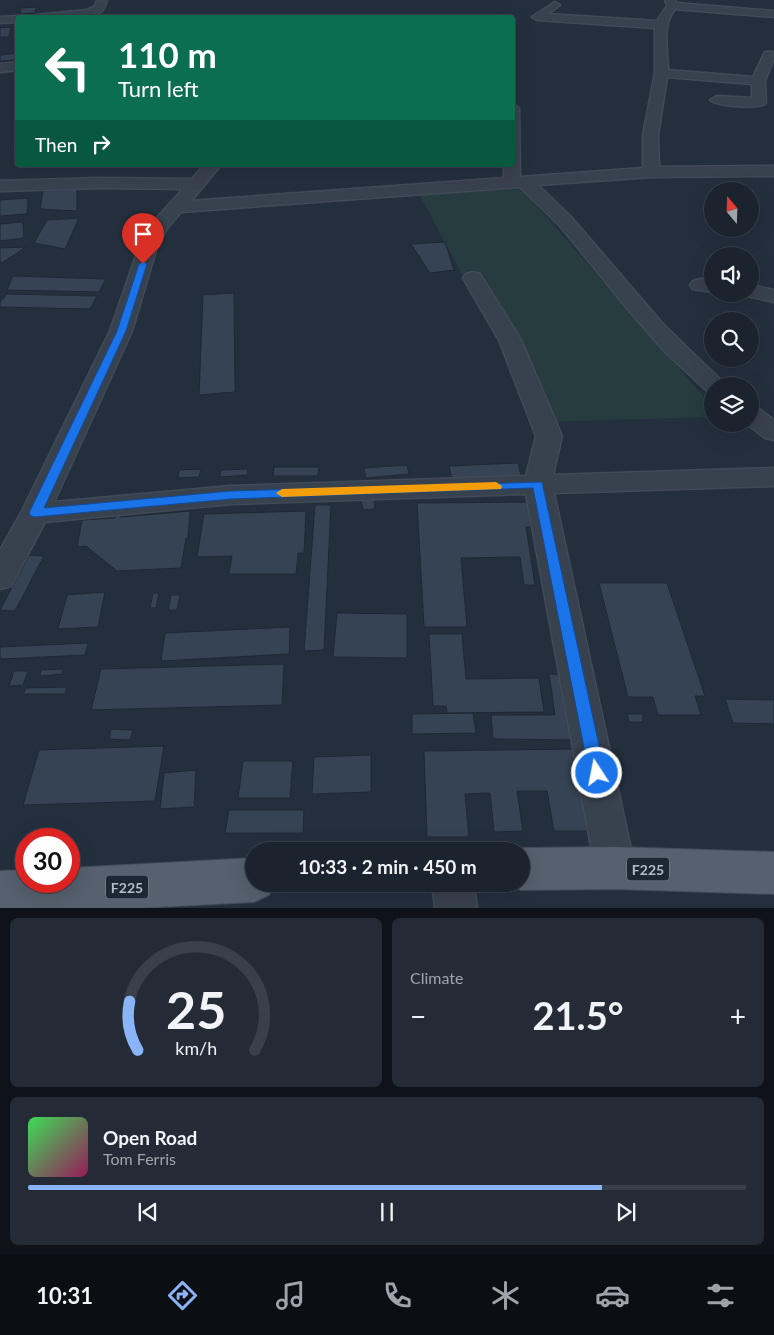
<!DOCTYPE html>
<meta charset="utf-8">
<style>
body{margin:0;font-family:Lato,sans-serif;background:#242b36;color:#f1f3f6;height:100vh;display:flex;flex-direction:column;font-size:19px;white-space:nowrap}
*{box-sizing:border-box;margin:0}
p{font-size:16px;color:#a0a4aa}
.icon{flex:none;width:28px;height:28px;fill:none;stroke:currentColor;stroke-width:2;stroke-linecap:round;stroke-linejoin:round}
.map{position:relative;height:908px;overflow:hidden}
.drawer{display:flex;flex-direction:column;gap:10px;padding:10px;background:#0f1319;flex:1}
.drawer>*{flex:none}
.guide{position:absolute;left:15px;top:15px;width:500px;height:152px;border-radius:5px;box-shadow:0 5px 20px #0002,0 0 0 1px #39404a;background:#0b6e4f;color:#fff;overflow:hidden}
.needle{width:32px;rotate:341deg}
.tools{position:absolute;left:704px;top:182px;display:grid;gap:10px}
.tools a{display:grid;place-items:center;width:55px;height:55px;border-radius:50%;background:#1b232e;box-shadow:0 5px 20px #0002,0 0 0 1px #39404a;font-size:25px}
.speed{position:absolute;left:15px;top:828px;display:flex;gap:10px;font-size:25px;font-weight:700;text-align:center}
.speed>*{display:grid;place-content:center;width:65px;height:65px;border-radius:50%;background:#1b232e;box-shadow:0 5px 20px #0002,0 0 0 1px #39404a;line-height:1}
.speed .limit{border:8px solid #d22;background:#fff;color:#111}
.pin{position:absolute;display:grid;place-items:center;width:42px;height:42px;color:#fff;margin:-51px -21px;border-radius:50% 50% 50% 0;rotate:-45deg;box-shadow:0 0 5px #0007}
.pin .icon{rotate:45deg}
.me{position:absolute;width:55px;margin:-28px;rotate:349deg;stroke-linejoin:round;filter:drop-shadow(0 0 4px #0008)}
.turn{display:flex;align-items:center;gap:18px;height:105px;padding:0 20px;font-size:22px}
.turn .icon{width:65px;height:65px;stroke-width:2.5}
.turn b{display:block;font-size:35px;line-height:42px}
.then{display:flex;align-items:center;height:48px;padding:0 20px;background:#0003;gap:10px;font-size:19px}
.big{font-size:38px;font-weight:700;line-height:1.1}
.drawer .card{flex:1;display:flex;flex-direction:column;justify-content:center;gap:8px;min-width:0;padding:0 18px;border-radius:8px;background:#242b36}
.drawer .dial{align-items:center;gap:0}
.dial svg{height:130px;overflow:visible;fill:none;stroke:#39404a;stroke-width:7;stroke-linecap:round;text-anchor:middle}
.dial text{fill:#f1f3f6;stroke:none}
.song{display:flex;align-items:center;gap:15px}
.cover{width:60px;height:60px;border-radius:8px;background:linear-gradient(135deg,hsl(130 70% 55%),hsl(330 70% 35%))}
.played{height:5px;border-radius:2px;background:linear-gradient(90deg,#8ab4f8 80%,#39404a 80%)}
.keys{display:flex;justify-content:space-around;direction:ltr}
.heat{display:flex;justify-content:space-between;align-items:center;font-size:28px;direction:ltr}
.drawer .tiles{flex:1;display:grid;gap:10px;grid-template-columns:1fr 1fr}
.card:last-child{grid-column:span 2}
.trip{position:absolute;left:245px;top:842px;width:285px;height:50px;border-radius:25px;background:#1b232e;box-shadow:0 5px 20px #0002,0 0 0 1px #39404a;font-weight:700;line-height:50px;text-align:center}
.tabs{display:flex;height:80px;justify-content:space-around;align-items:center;background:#0b0e12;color:#a0a4aa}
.tabs .icon{width:35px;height:35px}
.tabs .on{color:#8ab4f8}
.tabs b{font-size:22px;color:#f1f3f6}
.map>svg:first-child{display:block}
</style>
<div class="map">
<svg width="774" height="908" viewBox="0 0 774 908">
<rect width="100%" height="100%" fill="#242f3e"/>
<path fill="#263c3f" d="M522,189L712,406V417L541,422L419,194Z"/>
<path fill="#364354" stroke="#1f2835" d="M36,7L35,13L20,14L21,8Z
M11,27L9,37H0V28Z
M18,53V60L0,61V55Z
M77,189V211L40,209L43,191Z
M28,198L27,214L0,216V200Z
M79,218L65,249L34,243L47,220Z
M23,222L24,238L0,241V224Z
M445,242L454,270L430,273L411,244Z
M26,247L2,263L0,262V248Z
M13,276L106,279L99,292L7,290Z
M234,293L235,392L199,395L203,295Z
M7,294L97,296L90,309L0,307V302Z
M518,463L521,476L452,479L449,466Z
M407,465L409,474L366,478L364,468Z
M274,467H319L318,476H273Z
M201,469L199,477L178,478L179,470Z
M248,469V475L220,477L221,470Z
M374,499L375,509L363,510L361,500Z
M535,502L540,527H526L535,585H524L520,557L461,558L467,627H424L417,503Z
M315,505H331L324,650L304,651Z
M190,511L188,538H186L181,568L117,571L86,546L77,547L82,520L115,518L118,515L121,517Z
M306,511L304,553H298L296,574H229L232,556L197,557L204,514Z
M29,555L44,556L15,611L0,610Z
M599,583H667L705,696H695L701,715H658L653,697H628Z
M105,592L98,627L58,629L67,595Z
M153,593H159L156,608H150Z
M171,595H180L177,610H168Z
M337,613L407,614V658L333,657Z
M290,627L289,654L161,661L165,633Z
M429,634H462L466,679L539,678L544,712L447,713L446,706H433Z
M88,643L85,655L0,659V647Z
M284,664L282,705L91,710L101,669Z
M63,669L62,674L40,676L41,670Z
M14,671H28L23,685L9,686Z
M549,674L566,675L576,740L493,739L491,715H555Z
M67,687L65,694H23L26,688Z
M725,699L774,700V724L733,723Z
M473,713L476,733L412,734V714Z
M627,714H642L643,722H629Z
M111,729L133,730L130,740L109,739Z
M164,746L155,801L23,805L39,750Z
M577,749L590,831H554L547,791H517L523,831L494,832L490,793L465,794L469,837H427L424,751Z
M371,755V792L312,794L314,757Z
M243,761H293L290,798H238Z
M196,770L194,807L160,809L164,773Z
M229,810H304L303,833H225Z"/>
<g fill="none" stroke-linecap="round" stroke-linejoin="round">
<defs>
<path id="minor" d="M97,0H107C106,4 105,8 102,11C87,22 48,18 30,18L35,15L87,10L95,6Z
M665,0H675L676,3L774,11V17L675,9C661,27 668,49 668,70L753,77L765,52H773L774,58L765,81L766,103C760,110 716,106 710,100L717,96L752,98V84L667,77L658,135L659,167L774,166V176L652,177L538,185L572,218L663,324L727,386H712V393L707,391L666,353L630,312L560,226L520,187L181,212L168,227L157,247L132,331L54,502L231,486L526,476L536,436L499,340L463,278L466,274L473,272L480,274L521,340L562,436L553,475L774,468V486L554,493L635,868L629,882L615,888L601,882L595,868L526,494L231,504L45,522L11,586L0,589V550L21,513L110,331L139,247L154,221L183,189L99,188L0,191V181L99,178L192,179L204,165H221L191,201L504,178V165H512V104L519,108L520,177L643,168V135L655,73V28L537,20L532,17L555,2L560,5L548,14L657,21L667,6Z
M18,16L22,18H18V22L0,23V17Z
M18,62V70L0,72V64Z
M700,279L712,280V292L693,289L690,285L693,281Z
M750,285L774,290V302L743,295L742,294H750Z
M750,407L759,409L774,420V440L765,438L747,424H750Z
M432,884H474L477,908H435Z"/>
<path id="major" d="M615,847L774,852V894L615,889L521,890L506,884H521V851H513L521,848Z
M254,858V884H274L269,895L254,902L141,908H0V871L26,870V881H69V868Z"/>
</defs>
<use href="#minor" stroke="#414a57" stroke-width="3"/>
<use href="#major" stroke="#414a57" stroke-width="2"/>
<use href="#minor" fill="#38414e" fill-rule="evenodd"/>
<use href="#major" fill="#56606e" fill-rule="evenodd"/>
</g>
<path fill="#1a73e8" stroke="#114b97" d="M143,261L147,264L126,331L44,508L231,491L542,482L605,773L603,779L597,781L591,779L589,773L533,488L231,499L35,517L31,516L29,513L117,331L139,264Z"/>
<path fill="#f59e0b" d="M496,482L502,486L501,489L282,497L276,493L282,489Z"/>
<g text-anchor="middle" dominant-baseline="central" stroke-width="5" stroke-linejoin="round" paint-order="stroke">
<g fill="#1d2633" stroke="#878f9c" stroke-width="1">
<rect x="627" y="857.5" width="42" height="23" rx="4"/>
<rect x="106" y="875.5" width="42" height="23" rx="4"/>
</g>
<g font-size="14" font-weight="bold" fill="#b4bcc9">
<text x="648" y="869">F225</text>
<text x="127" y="887">F225</text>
</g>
</g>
</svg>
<div class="tools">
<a><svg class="needle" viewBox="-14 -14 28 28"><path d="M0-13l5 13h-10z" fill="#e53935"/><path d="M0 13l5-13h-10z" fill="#a0a4aa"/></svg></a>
<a><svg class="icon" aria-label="sound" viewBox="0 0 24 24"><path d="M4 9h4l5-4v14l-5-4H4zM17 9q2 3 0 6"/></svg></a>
<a><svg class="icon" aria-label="search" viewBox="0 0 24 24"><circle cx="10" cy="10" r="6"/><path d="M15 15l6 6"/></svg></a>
<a><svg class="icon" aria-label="layers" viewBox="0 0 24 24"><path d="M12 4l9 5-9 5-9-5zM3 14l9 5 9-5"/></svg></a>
</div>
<div class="speed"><div class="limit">30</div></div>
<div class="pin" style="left:143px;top:264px;background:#d93025"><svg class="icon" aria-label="arrive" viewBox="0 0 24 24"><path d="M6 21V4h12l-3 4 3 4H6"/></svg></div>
<svg class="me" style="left:597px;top:773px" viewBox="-20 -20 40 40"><circle r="17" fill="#1a73e8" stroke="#fff" stroke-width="3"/><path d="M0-11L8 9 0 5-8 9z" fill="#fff"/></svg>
<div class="trip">10:33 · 2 min · 450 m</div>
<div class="guide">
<div class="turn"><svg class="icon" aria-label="left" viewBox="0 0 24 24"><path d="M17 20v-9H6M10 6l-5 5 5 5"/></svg><div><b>110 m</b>Turn left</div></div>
<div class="then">Then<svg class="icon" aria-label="right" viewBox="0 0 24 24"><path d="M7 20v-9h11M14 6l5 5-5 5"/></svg></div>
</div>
</div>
<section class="drawer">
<div class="tiles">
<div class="card dial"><svg viewBox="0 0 100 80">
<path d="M14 69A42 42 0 1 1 86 69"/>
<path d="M14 69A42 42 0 0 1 9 39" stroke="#8ab4f8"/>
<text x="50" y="56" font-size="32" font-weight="700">25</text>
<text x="50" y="72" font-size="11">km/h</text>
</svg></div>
<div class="card"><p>Climate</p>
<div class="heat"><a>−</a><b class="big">21.5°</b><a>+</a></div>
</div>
<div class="card">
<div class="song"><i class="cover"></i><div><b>Open Road</b><p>Tom Ferris</p></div></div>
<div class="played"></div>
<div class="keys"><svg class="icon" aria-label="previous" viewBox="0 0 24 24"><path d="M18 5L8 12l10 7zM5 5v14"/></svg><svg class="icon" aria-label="pause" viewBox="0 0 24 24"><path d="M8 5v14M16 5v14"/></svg><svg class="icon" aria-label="next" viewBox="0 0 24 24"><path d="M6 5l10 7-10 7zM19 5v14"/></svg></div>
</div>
</div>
</section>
<nav class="tabs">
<b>10:31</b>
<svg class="icon on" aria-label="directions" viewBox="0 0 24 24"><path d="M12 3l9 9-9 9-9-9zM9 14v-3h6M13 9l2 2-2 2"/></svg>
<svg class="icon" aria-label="music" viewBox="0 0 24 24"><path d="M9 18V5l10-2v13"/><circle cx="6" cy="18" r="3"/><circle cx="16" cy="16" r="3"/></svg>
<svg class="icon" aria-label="phone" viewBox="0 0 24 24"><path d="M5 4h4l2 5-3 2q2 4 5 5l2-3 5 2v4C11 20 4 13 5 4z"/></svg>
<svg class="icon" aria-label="climate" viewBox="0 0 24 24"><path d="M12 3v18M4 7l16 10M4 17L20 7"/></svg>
<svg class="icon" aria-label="car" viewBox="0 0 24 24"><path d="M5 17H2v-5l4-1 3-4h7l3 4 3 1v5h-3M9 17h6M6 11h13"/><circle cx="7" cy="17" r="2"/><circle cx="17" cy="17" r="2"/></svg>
<svg class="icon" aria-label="filters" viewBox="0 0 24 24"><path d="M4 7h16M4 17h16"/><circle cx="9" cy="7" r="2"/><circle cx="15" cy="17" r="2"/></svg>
</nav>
